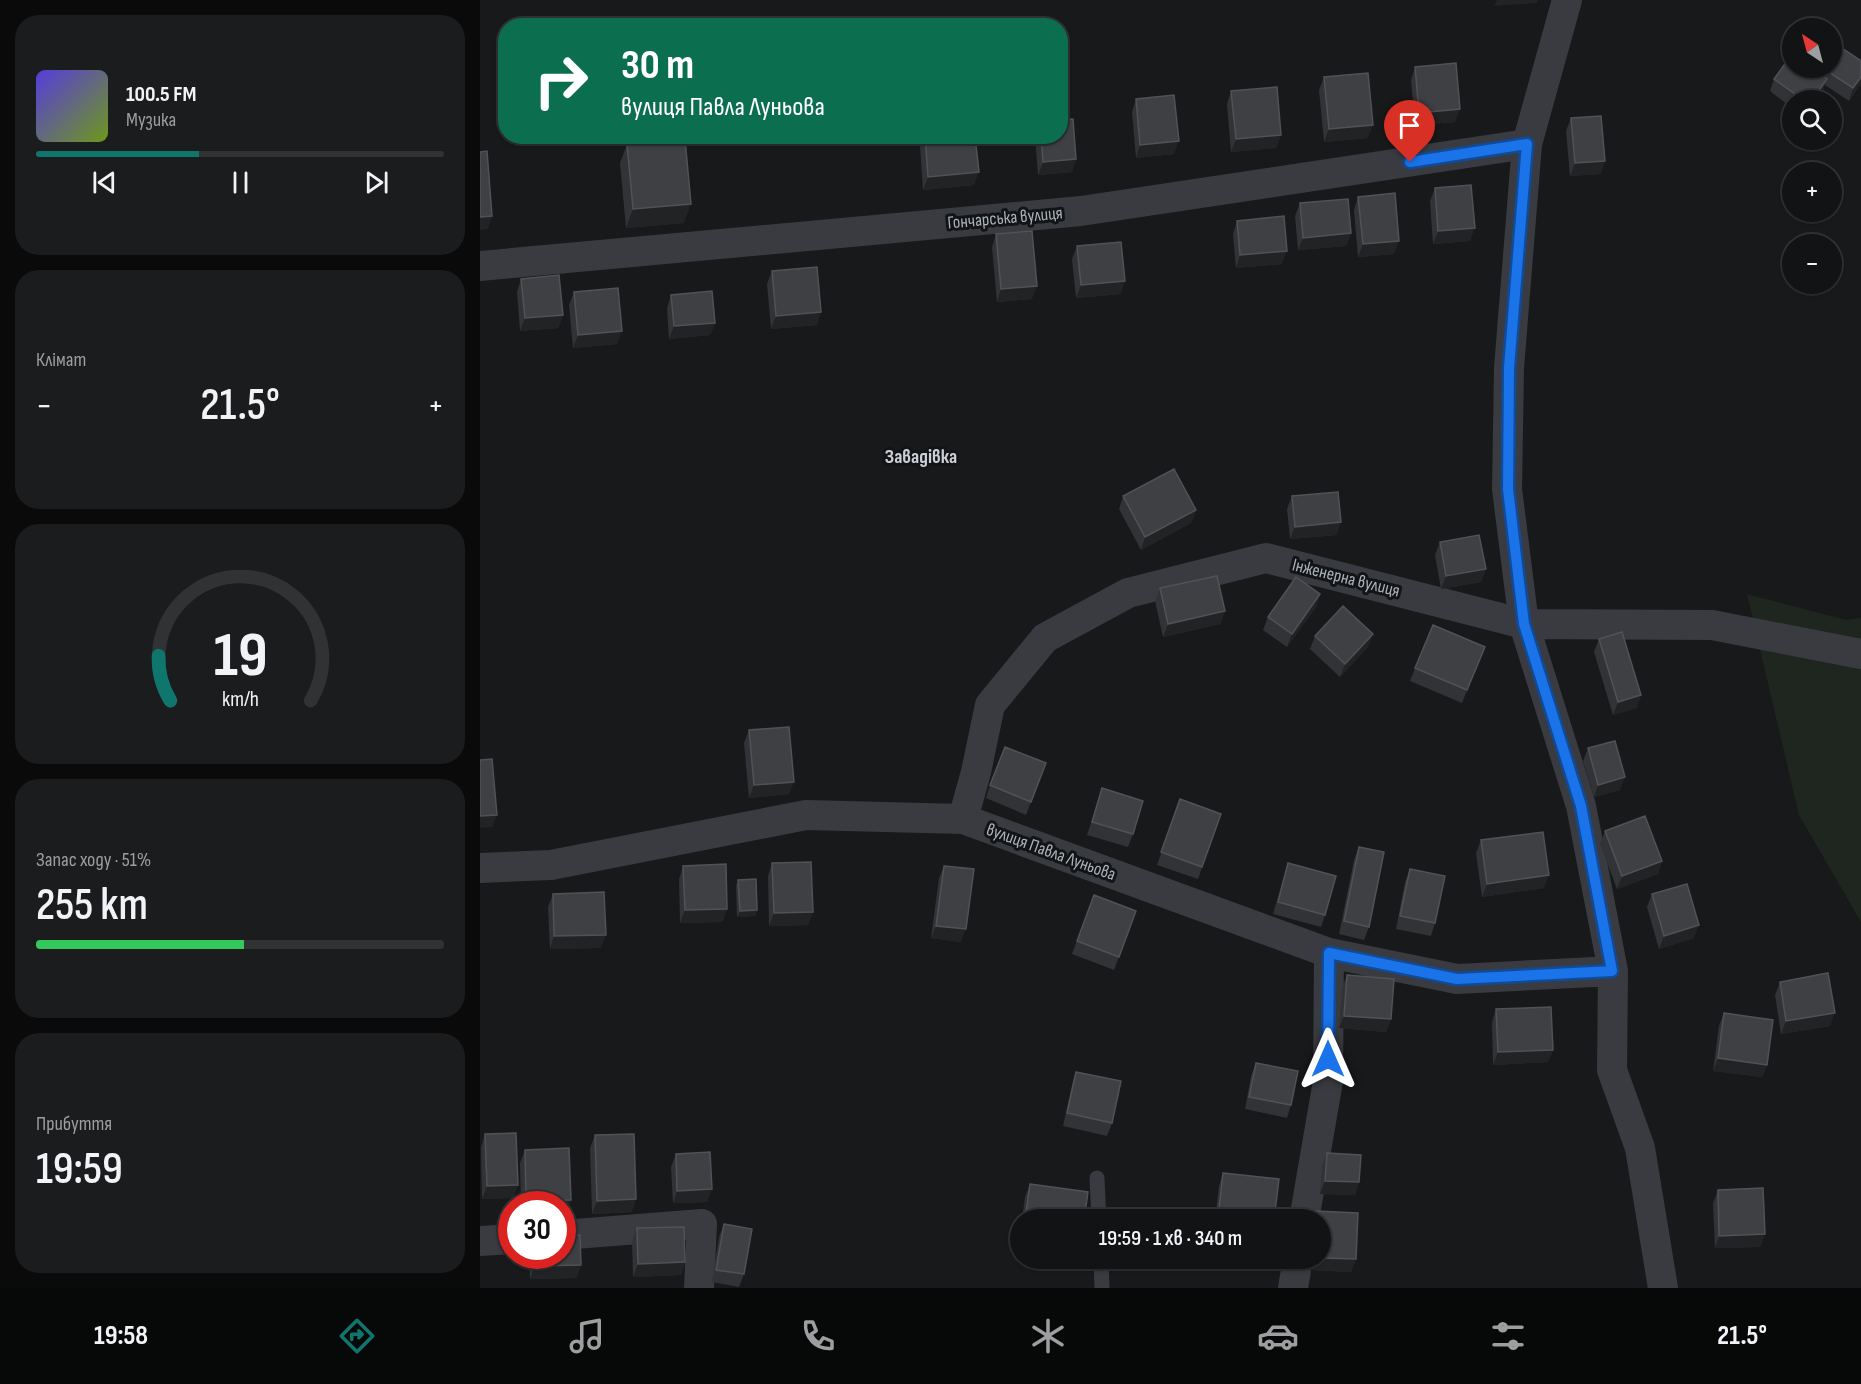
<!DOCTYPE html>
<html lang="uk">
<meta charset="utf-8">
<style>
body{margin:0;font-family:"Sofia Sans Condensed",sans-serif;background:#1b1c1d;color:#f1f3f6;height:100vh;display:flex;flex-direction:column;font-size:22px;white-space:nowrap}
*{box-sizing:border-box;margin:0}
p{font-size:20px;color:#9c9ea0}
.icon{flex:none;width:33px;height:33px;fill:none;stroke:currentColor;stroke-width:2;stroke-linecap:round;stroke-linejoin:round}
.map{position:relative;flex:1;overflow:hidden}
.side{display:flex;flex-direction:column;gap:15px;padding:15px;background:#0a0a0b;width:480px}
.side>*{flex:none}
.hud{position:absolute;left:18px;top:18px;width:570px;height:126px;border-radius:24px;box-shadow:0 2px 4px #0004,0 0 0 2px #313234;background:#0b6e4f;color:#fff;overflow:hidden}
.needle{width:39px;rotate:324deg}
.buttons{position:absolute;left:1302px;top:18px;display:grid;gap:12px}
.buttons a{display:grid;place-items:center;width:60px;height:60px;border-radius:50%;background:#121314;box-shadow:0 2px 4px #0004,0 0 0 2px #313234;font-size:30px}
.speed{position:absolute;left:18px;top:1191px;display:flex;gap:12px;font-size:30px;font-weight:700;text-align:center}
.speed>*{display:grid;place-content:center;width:78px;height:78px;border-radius:50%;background:#121314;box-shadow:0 2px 4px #0004,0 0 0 2px #313234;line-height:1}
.speed .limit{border:9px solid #d22;background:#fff;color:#111}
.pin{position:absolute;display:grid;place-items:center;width:51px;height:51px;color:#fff;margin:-62px -26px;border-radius:50% 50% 50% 0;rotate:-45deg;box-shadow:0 0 6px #0007}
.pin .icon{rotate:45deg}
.me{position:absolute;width:66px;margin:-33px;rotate:0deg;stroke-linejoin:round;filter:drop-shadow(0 0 4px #0008)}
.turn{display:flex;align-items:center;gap:21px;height:126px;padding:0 24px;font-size:27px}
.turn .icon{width:78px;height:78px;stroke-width:2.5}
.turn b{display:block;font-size:42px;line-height:51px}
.big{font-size:45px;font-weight:600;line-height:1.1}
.side .widget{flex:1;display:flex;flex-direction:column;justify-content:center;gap:9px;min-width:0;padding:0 21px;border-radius:24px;background:#1b1c1d}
.side .dial{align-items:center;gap:0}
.dial svg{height:156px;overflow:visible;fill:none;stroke:#313234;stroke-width:7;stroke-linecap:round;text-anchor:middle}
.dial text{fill:#f1f3f6;stroke:none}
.song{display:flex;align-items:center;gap:18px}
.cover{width:72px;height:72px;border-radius:9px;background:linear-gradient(135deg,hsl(250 70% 55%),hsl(80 70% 35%))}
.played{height:6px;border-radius:3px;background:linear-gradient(90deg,#0f766e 40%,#313234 40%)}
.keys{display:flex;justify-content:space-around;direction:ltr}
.heat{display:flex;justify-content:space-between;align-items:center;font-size:33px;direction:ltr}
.charge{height:9px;border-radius:4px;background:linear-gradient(90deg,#34c759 51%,#313234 0)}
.trip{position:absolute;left:530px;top:1209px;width:321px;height:60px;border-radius:30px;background:#121314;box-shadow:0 2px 4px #0004,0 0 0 2px #313234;font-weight:600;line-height:60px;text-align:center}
.tabs{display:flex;height:96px;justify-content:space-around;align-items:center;background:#070808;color:#9c9ea0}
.tabs .icon{width:42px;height:42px}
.tabs .current{color:#0f766e}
.tabs b{font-size:27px;color:#f1f3f6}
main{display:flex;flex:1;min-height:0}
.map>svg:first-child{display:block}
</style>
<main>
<section class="side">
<div class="widget">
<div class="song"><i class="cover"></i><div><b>100.5 FM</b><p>Музика</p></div></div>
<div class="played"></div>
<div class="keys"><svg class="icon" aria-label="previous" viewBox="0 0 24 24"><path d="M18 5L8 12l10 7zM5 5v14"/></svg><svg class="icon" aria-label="pause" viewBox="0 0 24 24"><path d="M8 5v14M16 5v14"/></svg><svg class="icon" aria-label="next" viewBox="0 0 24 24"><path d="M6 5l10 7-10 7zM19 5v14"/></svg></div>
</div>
<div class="widget"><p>Клімат</p>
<div class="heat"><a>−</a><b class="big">21.5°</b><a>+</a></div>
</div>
<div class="widget dial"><svg viewBox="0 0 100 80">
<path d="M14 69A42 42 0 1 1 86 69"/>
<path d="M14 69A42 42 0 0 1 8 46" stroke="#0f766e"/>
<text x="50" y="56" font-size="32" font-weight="700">19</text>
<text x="50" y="72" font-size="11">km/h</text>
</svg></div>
<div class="widget"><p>Запас ходу · 51%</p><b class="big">255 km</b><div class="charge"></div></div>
<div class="widget"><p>Прибуття</p><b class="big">19:59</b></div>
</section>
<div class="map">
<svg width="1381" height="1288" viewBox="0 0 1381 1288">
<rect width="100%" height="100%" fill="#18191b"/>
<path fill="#1e261f" d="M1267,594L1366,620L1381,618V922L1319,815Z"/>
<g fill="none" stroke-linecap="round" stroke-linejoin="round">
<path stroke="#393b40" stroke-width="15" d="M617,1178L619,1220
M621,1258L622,1288"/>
<path stroke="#393b40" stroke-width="30" d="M1087,0L1047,144L1029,368L1027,489L1044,624L1101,806L1133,971L1132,1070L1160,1148L1183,1288
M0,266L601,211L1047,144
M483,819L496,772L510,705L565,638L648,593L786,558L1044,624L1232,625L1381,654
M0,868L71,865L326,815L483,819L849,953L977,979L1133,971
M824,1220L848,1081L849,953
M82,1235L222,1224L219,1288
M0,1241L32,1239
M813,1288L818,1258"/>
</g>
<path fill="#323336" d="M1381,61V83L1369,101L1345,85L1342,92L1336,100H1312V108L1290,91L1294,79L1345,78L1347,71Z
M935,67L975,122L935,125L931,80Z
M844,77L888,138L844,142L839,90Z
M751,91L801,135L796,148L751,152L747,104Z
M656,99L694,154L656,158L652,112Z
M1091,118L1121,174L1090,176L1086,131Z
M443,136H495L494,185L443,190L440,146Z
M555,136H580L596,159L592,172L558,175Z
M147,144L204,223L146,228L140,163Z
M955,188L990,241L953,244L950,201Z
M878,197L914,254L878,257L874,210Z
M820,203L871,233L866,246L818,250L815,216Z
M757,221L802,264L756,268L753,234Z
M516,234L552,299L517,302L512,247Z
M597,246L645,281L640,294L596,298L592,259Z
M292,271L337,325L291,329L287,284Z
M41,279L83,315L78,328L40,331L37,292Z
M94,292L137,344L93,348L89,305Z
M191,295L235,323L230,335L189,339L187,308Z
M643,496L716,510L711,523L661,550L639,509Z
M812,496L857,535L810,539L807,509Z
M960,542L1006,569L1001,582L961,589L955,555Z
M680,588L745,611L740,624L683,637L675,601Z
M840,594L836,607L807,647L783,630L788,617Z
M835,636L888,647L860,677L830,649Z
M1119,639L1161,695L1157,708L1133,715L1114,652Z
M1005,647L982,703L930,681L935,668Z
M269,730L309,794L269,798L264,743Z
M1108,748L1140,790L1114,797L1103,761Z
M566,763L546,815L506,798L510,785Z
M622,788L653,834L648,847L607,835Z
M700,799L741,814L718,879L677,865Z
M1125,831L1182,861L1178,874L1137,889L1120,844Z
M1001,840L1064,888L1002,897L996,853Z
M879,847L889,927L884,940L859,934L874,860Z
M292,863L333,912L328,925L289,926L288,876Z
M808,863L845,915L841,927L793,914L804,876Z
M203,866L243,922L200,923L199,879Z
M464,866L481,942L451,938L459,878Z
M930,869L955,923L951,936L916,929L925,882Z
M258,880L277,910L275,916L257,917L256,886Z
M73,894L121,948L70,949L68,907Z
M1172,894L1214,938L1179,949L1167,907Z
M614,895L656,911L634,970L592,954Z
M867,975L911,1019L906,1032L859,1028L862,988Z
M1300,982L1350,1026L1301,1034L1295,995Z
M1016,1009L1073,1050L1068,1062L1013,1065L1012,1022Z
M1244,1013L1287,1065L1282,1077L1233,1071L1239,1026Z
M776,1063L811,1105L807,1118L765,1109L771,1076Z
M596,1072L632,1123L627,1136L583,1126L592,1085Z
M5,1134L33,1198L2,1199L1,1147Z
M115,1135L152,1212L112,1214L110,1148Z
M89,1148L91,1200L86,1213H82V1204H41L40,1163L45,1150Z
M847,1153L879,1182L875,1195L840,1194L842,1166Z
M196,1154L232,1189L227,1202L193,1203L191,1167Z
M743,1173L794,1220H735L739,1186Z
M550,1184L604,1220H542L545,1197Z
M1238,1190L1285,1234L1280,1247L1235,1248L1233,1203Z
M836,1211L876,1259L871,1272L829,1270L830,1258H840V1220H833Z
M244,1224L264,1274L259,1287L232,1282L239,1237Z
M157,1228L205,1262L201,1275L153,1277L152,1241Z
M49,1256H82L101,1265L96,1278L50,1279Z"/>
<path fill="#222325" d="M1017,0H1058L1057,3L1014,6Z
M1381,77V83L1369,101L1373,88Z
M1347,79L1342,92L1336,100H1332Z
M980,109L975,122L935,125L939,113Z
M893,125L888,138L844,142L849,129Z
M801,135L796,148L751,152L756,139Z
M699,141L694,154L656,158L660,145Z
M596,159L592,172L558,175L563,162Z
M1125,161L1121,174L1090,176L1095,163Z
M499,172L494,185L443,190L448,177Z
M211,204L204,223L146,228L153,209Z
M12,216L8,229L0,230V217Z
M995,228L990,241L953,244L958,231Z
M871,233L866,246L818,250L823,238Z
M919,241L914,254L878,257L883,244Z
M807,251L802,264L756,268L760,255Z
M645,281L640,294L596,298L601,285Z
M557,286L552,299L517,302L521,289Z
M341,312L337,325L291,329L296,316Z
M83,315L78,328L40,331L45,318Z
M235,323L230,335L189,339L194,326Z
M142,331L137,344L93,348L98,335Z
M716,510L711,523L661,550L665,537Z
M861,522L857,535L810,539L815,527Z
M1006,569L1001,582L961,589L966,576Z
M840,594L836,607L807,647L812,634Z
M745,611L740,624L683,637L688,624Z
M893,634L888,647L860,677L865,664Z
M1005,647L1000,660L982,703L987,690Z
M1161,695L1157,708L1133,715L1138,702Z
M1145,777L1140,790L1114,797L1118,785Z
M314,782L309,794L269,798L274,785Z
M17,815L12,827L0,828V816Z
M1182,861L1178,874L1137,889L1142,876Z
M1069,875L1064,888L1002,897L1007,884Z
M247,909L243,922L200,923L205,910Z
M277,910L275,916L257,917L260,911Z
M333,912L328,925L289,926L294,913Z
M1219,925L1214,938L1179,949L1184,936Z
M456,926L486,929L481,942L451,938Z
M126,935L121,948L70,949L74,936Z
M1355,1013L1350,1026L1301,1034L1306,1021Z
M864,1016L911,1019L906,1032L859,1028Z
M1073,1050L1068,1062L1013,1065L1018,1052Z
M1238,1058L1287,1065L1282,1077L1233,1071Z
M845,1181L879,1182L875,1195L840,1194Z
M38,1185L33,1198L2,1199L7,1186Z
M232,1189L227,1202L193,1203L197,1191Z
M156,1199L152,1212L112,1214L117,1201Z
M91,1200L86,1213H82V1204H45L46,1201Z
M1285,1234L1280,1247L1235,1248L1239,1236Z
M833,1258H840L876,1259L871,1272L829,1270Z
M205,1262L201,1275L153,1277L158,1264Z
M101,1265L96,1278L50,1279L55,1266Z"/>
<path fill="#3f4044" stroke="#505257" stroke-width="1.5" d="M1362,48L1381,61V77L1373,88L1347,71L1350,68H1352V65Z
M1312,54V68H1331L1347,79L1332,100H1324L1294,79Z
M976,63L980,109L939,113L935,67Z
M888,73L893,125L849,129L844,77Z
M797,87L801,135L756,139L751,91Z
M694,95L699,141L660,145L656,99Z
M1121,116L1125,161L1095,163L1091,118Z
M593,119L596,159L563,162L561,136H580V120Z
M445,136H495L499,172L448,177Z
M205,139L211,204L153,209L147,144Z
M7,151L12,216L0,217V152Z
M991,185L995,228L958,231L955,188Z
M915,193L919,241L883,244L878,197Z
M868,199L871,233L823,238L820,203Z
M804,216L807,251L760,255L757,221Z
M552,231L557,286L521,289L516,234Z
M641,242L645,281L601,285L597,246Z
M337,267L341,312L296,316L292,271Z
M79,275L83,315L45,318L41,279Z
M138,288L142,331L98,335L94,292Z
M232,291L235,323L194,326L191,295Z
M694,469L716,510L665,537L643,496Z
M858,492L861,522L815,527L812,496Z
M999,535L1006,569L966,576L960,542Z
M737,576L745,611L688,624L680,588Z
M816,577L840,594L812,634L788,617Z
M863,606L893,634L865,664L835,636Z
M953,625L1005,647L987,690L935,668Z
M1142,632L1161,695L1138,702L1119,639Z
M309,727L314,782L274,785L269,730Z
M1135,741L1145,777L1118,785L1108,748Z
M525,747L566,763L551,802L510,785Z
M12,759L17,815L0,816V760Z
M622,788L663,801L653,834L612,822Z
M700,799L741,814L722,867L681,852Z
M1165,816L1182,861L1142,876L1125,831Z
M1063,832L1069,875L1007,884L1001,840Z
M879,847L904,852L889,927L864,921Z
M331,862L333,912L294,913L292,863Z
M808,863L856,876L845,915L798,902Z
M246,864L247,909L205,910L203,866Z
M464,866L494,869L486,929L456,926Z
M930,869L965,876L955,923L920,916Z
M276,879L277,910L260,911L258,880Z
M1207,884L1219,925L1184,936L1172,894Z
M124,892L126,935L74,936L73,894Z
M614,895L656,911L639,957L597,941Z
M1348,973L1355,1013L1306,1021L1300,982Z
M867,975L914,979L911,1019L864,1016Z
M1071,1007L1073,1050L1018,1052L1016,1009Z
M1244,1013L1293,1020L1287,1065L1238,1058Z
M776,1063L818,1071L811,1105L769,1097Z
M596,1072L641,1081L632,1123L587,1113Z
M36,1133L38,1185L7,1186L5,1134Z
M154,1134L156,1199L117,1201L115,1135Z
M89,1148L91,1200L46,1201L45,1150Z
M230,1152L232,1189L197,1191L196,1154Z
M847,1153L881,1155L879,1182L845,1181Z
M743,1173L799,1179L794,1220H749L738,1218Z
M550,1184L608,1192L604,1220H545Z
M1283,1188L1285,1234L1239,1236L1238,1190Z
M836,1211L878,1213L876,1259L840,1258V1220H836Z
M244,1224L272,1229L264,1274L236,1270Z
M204,1227L205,1262L158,1264L157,1228Z
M100,1235L101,1265L55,1266L54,1256H82V1236Z"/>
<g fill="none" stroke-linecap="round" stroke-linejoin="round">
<defs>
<path id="route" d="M848,1059L849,953L977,979L1132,971L1101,806L1044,624L1028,489L1029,368L1047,144L930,162"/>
</defs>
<use href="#route" stroke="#114b97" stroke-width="15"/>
<use href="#route" stroke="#1a73e8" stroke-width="10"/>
</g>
<g text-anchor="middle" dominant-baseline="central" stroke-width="6" stroke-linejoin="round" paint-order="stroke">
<g font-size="18" fill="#abb2ba" stroke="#131416">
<text transform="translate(525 218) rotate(-5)">Гончарська вулиця</text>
<text transform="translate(866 578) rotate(14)">Інженерна вулиця</text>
<text transform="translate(571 852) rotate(20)">вулиця Павла Луньова</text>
</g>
<g font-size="20" font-weight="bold" fill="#ccd0d6" stroke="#131416">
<text x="441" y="457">Завадівка</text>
</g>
</g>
</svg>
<div class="buttons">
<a><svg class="needle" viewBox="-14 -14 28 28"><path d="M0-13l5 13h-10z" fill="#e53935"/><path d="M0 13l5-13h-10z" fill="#9c9ea0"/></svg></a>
<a><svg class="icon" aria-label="search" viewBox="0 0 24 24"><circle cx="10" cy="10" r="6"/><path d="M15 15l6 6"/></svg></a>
<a>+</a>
<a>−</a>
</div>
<div class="speed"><div class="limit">30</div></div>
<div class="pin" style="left:930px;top:162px;background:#d93025"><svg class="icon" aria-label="arrive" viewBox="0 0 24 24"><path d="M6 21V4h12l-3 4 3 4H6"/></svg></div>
<svg class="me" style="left:848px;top:1059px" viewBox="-20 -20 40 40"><path d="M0-17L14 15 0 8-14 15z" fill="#1a73e8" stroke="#fff" stroke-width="4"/></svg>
<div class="trip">19:59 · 1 хв · 340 m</div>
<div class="hud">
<div class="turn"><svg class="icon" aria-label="right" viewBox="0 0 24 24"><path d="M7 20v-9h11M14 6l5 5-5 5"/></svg><div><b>30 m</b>вулиця Павла Луньова</div></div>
</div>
</div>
</main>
<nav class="tabs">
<b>19:58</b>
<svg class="icon current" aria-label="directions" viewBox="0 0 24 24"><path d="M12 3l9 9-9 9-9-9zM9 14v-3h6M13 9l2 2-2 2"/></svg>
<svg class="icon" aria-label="music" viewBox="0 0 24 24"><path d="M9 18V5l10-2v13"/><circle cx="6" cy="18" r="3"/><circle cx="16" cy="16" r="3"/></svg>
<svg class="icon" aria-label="phone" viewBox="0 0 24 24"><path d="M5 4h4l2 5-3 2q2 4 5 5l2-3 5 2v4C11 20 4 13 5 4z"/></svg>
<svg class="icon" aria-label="climate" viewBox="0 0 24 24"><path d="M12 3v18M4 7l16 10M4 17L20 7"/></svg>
<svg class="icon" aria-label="car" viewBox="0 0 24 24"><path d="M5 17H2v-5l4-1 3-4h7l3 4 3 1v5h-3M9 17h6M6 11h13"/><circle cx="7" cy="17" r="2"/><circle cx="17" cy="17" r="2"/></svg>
<svg class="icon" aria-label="filters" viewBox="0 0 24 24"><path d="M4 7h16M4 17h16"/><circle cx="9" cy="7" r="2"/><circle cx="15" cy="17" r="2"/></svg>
<b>21.5°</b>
</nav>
